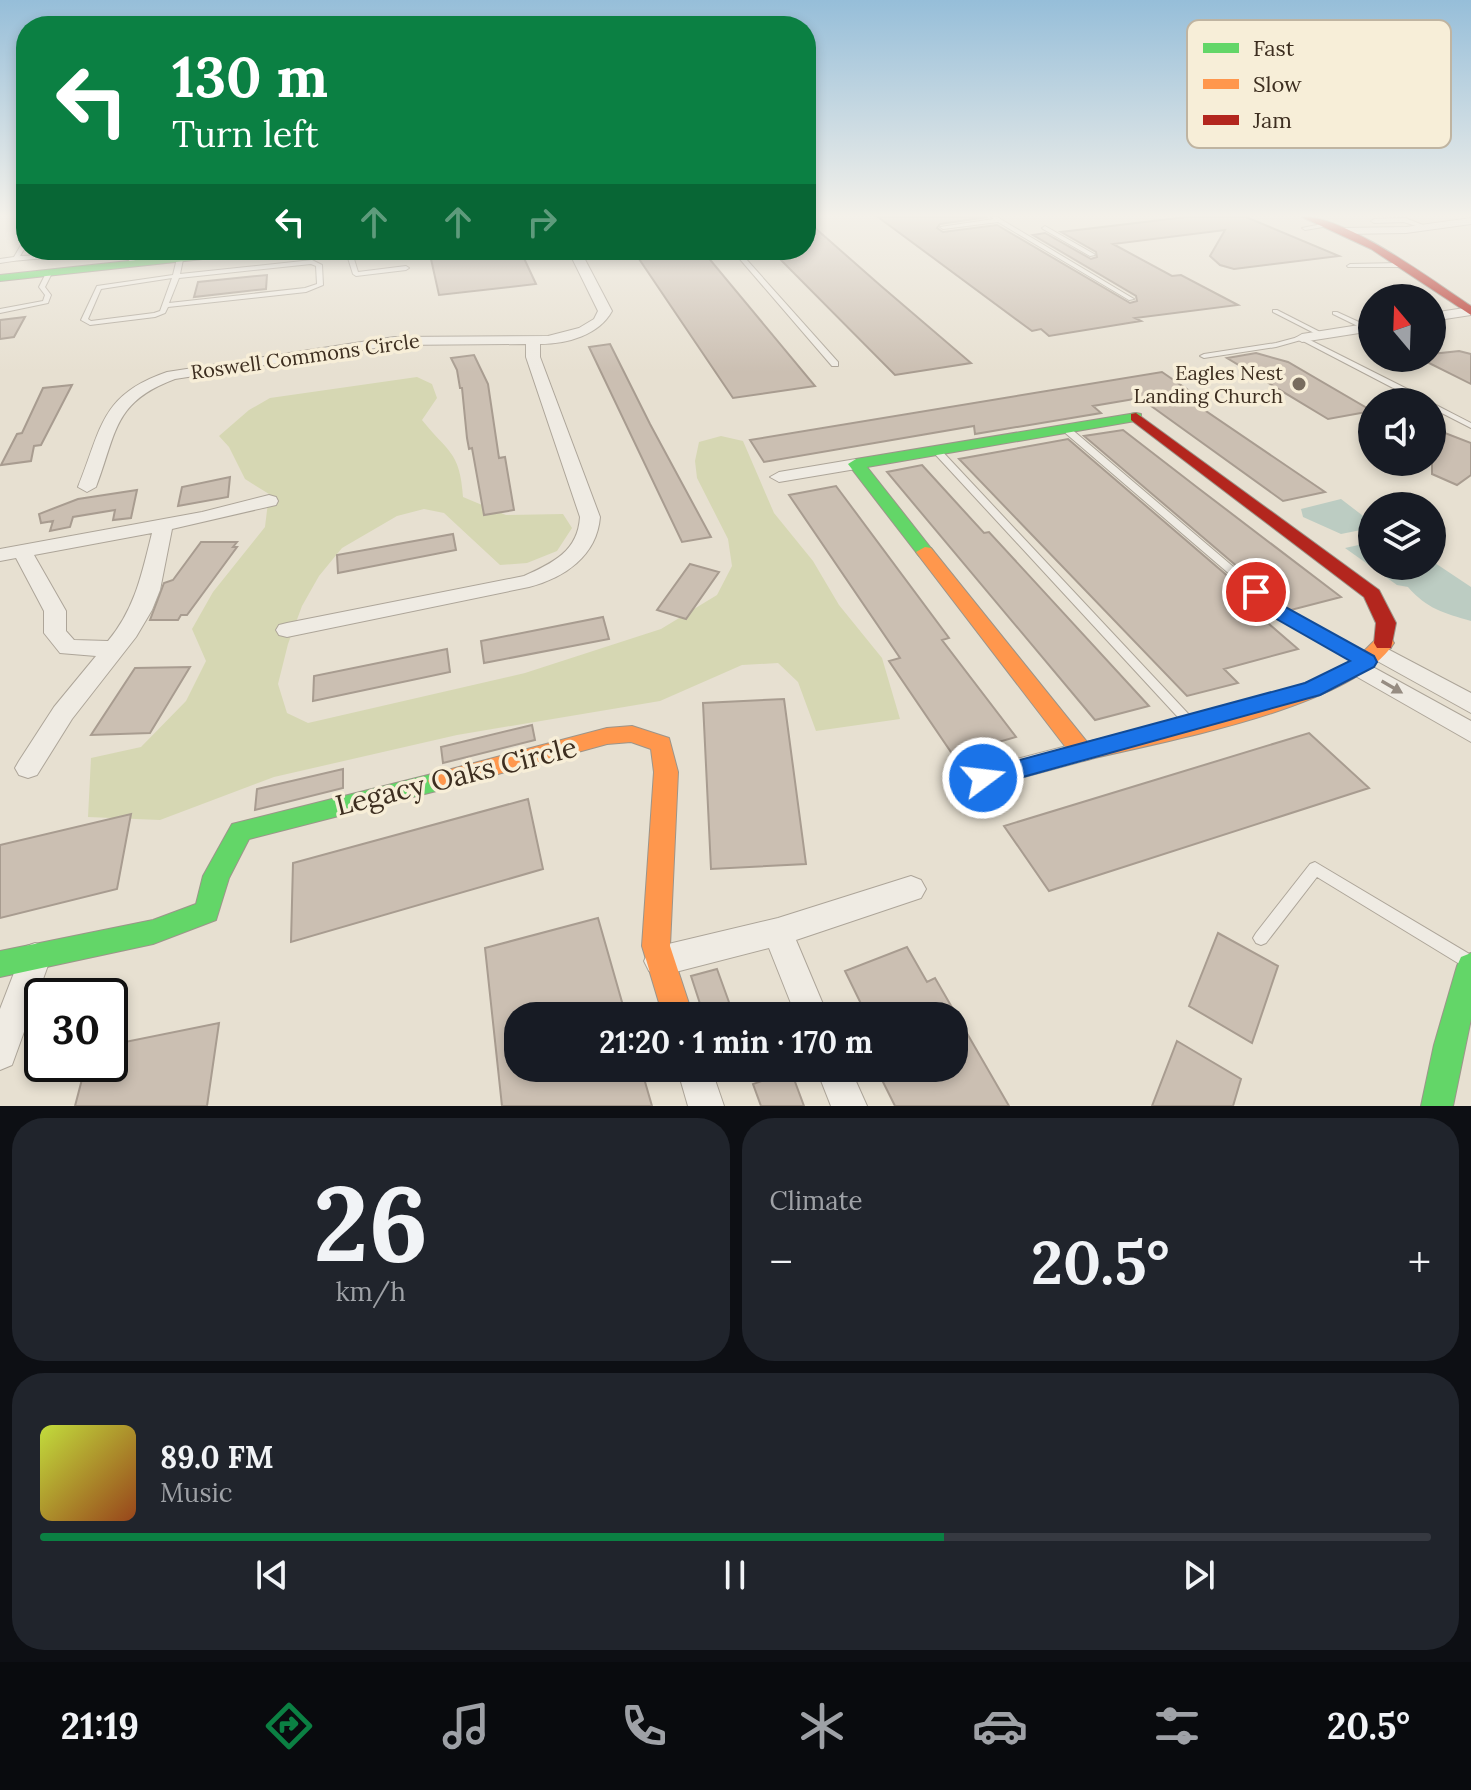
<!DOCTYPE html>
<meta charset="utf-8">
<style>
body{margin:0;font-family:Lora,serif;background:#20242c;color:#f1f3f6;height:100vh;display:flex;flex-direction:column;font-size:30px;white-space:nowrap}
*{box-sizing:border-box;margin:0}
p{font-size:26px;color:#9ea1a6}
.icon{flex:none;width:44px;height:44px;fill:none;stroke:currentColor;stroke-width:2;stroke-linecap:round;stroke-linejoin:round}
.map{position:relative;height:1106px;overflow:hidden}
.drawer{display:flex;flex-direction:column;gap:12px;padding:12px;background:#0d0f14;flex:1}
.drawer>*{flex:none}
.top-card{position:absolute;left:16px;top:16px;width:800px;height:244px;border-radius:32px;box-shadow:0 4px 12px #0003;background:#0b8043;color:#fff;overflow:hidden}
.needle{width:52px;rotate:341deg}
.buttons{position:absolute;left:1358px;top:284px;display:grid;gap:16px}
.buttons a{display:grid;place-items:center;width:88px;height:88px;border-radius:50%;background:#171b24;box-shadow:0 4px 12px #0003;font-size:40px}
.speed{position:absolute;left:24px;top:978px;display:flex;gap:16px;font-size:40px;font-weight:700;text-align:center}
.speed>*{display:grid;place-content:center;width:104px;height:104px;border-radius:50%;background:#171b24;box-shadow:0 4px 12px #0003;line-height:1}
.speed .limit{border:4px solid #111;border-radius:12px;background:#fff;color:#111}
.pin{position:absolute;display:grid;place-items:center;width:68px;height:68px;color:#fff;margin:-34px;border:4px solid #fff;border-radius:50%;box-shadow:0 2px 8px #0007}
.me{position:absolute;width:88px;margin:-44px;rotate:75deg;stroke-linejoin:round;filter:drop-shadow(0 0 6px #0008)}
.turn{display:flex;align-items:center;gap:28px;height:168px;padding:0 24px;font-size:36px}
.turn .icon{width:104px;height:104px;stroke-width:2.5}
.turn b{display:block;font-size:56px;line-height:68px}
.lanes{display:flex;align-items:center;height:76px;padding:0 24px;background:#0003;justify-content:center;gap:40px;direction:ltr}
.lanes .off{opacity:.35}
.big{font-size:60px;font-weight:800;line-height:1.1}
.drawer .tile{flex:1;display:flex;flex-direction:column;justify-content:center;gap:12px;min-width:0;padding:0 28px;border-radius:32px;background:#20242c}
.drawer .dial{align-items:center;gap:0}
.dial b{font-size:104px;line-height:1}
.song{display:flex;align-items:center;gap:24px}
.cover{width:96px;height:96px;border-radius:12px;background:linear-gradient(135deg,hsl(70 70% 55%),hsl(20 70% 35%))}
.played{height:8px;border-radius:4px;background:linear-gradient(90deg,#0b8043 65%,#363941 65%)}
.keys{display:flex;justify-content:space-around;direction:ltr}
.heat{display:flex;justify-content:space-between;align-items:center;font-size:44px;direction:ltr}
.drawer .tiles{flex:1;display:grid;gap:12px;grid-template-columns:1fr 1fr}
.tile:last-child{grid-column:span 2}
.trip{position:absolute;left:504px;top:1002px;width:464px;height:80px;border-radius:32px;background:#171b24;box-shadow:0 4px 12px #0003;font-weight:800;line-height:80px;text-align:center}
.tab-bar{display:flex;height:128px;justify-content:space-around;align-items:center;background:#090b0e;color:#9ea1a6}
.tab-bar .icon{width:56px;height:56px}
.tab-bar .current{color:#0b8043}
.tab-bar b{font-size:36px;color:#f1f3f6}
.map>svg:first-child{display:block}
</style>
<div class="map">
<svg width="1471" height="1106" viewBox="0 0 1471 1106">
<rect width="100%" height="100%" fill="#e7e0d1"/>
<path fill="#d6d7b3" d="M417,377L432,384L437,398L422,420C447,452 460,450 463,497L506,515L563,514L572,528L557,551L527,563L500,565L444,513L424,509L397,516L342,548L319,576L302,606L288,644L278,684L287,713L308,723L525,673L661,629L717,595L732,566L728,539L697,478L695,461L699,442L721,436L743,441L774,513L813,561L839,605L882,658L900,719L816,731L798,682L778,663L742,665L660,701L457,735L274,777L160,820L88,817L91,758L141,747L186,701L206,661L192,629L213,592L265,527L269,494L245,479L229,447L219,436L249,410L270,398Z"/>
<path fill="#bcccc2" d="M1341,499L1371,522V528L1341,534L1303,517L1301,509Z
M1372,542V566H1432V561L1471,587V621C1444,613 1427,609 1408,587L1397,585L1345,548Z"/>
<path fill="#cbbfb2" stroke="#a89c90" stroke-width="2" d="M878,217H988L940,224L937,228L943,232L997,225L1130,303L1137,301L1136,296L1033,235L1045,233L1091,259L1097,257L1096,252L1061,232L1186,217H1246L1339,256L1234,269L1220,265L1210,256L1225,230L1113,244L1172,276L1181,275L1238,305L1135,318L1141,321L1049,336L1041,329L1032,331Z
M806,220L881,286L971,363L895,375L771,250H806Z
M470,250H516L517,254H522L536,284L439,295L431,259L462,255L460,251Z
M633,250H702L815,386L733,398Z
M267,275L266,289L194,297L198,282Z
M25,317L14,337L0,339V320Z
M610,344L650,424L711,537L682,542L589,347Z
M1459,351L1471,354V384L1419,358H1432V354Z
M1256,353L1288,362L1372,411L1328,419L1227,358Z
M474,355L488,384L499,458L505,457L514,510L484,515L472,448L469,449L467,438L462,388H460L457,370L451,358Z
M1162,372L1188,390L1178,392L1325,492L1283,501L1140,398L1093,406L1101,413L975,434L974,426L764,462L750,440Z
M72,385L41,445L34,446L31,461L1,465L17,434L22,433L43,388Z
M1432,428L1471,443V475L1457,485L1432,474Z
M1123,430L1198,488L1341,597L1291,610L1286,608L1084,436Z
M1068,439L1273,615L1262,618L1298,649L1224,669L1238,683L1187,696L959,459Z
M922,465L984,533L989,532L1149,706L1095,720L887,472Z
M230,477L228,497L178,506L182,487Z
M836,486L949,638L942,640L1016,737L953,755L889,661L900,658L789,495Z
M137,490L131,518L113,520L115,510L73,517L70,527L50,531L53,521L41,523L39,514L78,499Z
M453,534L456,550L338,573L337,555Z
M201,542H237L233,547H237L187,615H181L178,620H150L164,583L173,580Z
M690,564L719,572L686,619L657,610Z
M603,617L609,639L484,663L481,641Z
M447,649L450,672L313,701L314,676Z
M190,667L150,733L91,735L135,668Z
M784,699L806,864L711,869L703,703Z
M532,725L535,740L443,763L441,747Z
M1309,733L1369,788L1049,891L1004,826Z
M343,769V788L255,810L257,789Z
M528,799L543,869L291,942L293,863Z
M131,814L117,889L0,918V845Z
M598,918L626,1016H518V1068H641L652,1106H502L485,948Z
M1218,933L1278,966L1252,1043L1189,1006Z
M907,947L927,982L935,978L1009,1106H895L876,1068H954V1016H867L845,971Z
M717,969L734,1016H704L691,976Z
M219,1023L207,1106H75L86,1064H110V1045Z
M1177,1041L1241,1079L1233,1106H1152Z
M791,1071L804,1106H761L753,1084Z"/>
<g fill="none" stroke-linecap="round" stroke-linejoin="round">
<defs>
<path id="lane" d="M991,217H997L1134,299L1129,300L998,222L943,229L940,227L994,219Z
M1405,218L1428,227L1425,229L1404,222L1374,223L1371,221L1374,219Z
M1327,223L1330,225L1329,226L1305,230L1302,228Z
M1045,226L1094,254L1095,255L1090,256L1043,229L1042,228Z
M26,239V246L20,256L47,255L70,250H81C55,260 27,258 0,263V259L14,257L24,240Z
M135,250H141L132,265H128L127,264Z
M179,250H185L180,274L312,260L322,265L323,285L306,292L168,307L165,313L155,317L90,325L81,320L97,286L173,275ZM311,264L316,266L317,284L305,288L169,303L179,278ZM172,278L160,311L154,313L91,321L88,319L101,289Z
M356,250H362L363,254L398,250H417L414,252L354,259L358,272L406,266L409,268L406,270L356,276L353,274L348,258L357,255Z
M732,250H738L838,362V366H832Z
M1350,264L1401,263L1404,265L1401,267H1348L1347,266Z
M49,271L52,273L45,287L51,295L48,303L0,313V309L43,301L45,295L39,287L46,273Z
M1273,310H1277L1326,335L1320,336L1273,312Z
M1333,312H1337L1372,328V333L1333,314Z
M1302,336L1429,400L1430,402H1420L1301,340L1276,347L1204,358L1200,356L1204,354L1276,343Z
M1432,403L1471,423V428L1432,408Z
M1063,427H1069L1284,610L1371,659L1373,662L1371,665H1363L1276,614L1063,431Z
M937,448L940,449L1195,721L1197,724L1195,727L1191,729L1187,727L934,453L933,451L934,449Z
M1315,862L1471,955V971L1317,877L1266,943L1261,945L1256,943L1253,938L1256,933L1310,864Z"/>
<path id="street" d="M1471,218V224L1406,233L1342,234L1336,231L1342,228L1406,227Z
M568,250H580L612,311C599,335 567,344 540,344V357L600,517C597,556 564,578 529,587L287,637L279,635L276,630L279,625L287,623L524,576C553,563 578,551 580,517L526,357V344L394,345L175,379C113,402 117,432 96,487L87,492L78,487C102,428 100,395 167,372L394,337L548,336L579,328L594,319L598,311Z
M1471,307V315L1432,321V313Z
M1372,323V331L1302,342L1295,338L1302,334Z
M856,459L865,464L862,468L779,482L770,477L779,472Z
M269,495L276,497L278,501L276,505L172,529L160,590L152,610L136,637L72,719L37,775L28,778L19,775L15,768L19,761L54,707L96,656L60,653L44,633V611L16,558L0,561V549L202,512ZM152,533C142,573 135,609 108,641L74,640L66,631V611L34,555Z
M1378,644L1471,693V713L1370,657L1367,652L1370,647Z
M1360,660L1471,721V742L1352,674L1348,668L1352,662Z
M1082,742L1091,745L1095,752L1091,759L983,788L974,785L970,778L974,771L983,768Z
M911,876L921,880L926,889L921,898L796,940L828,1016H796L769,948L660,976L649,971L644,961L649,951L660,946L778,918Z
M35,943L46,947L51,957L12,1065L0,1070V1009L24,947Z
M677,1068H711L724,1106H688Z
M816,1068H850L867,1106H831Z"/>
<path id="fast" d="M229,250H264L259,253L0,281V275Z
M1136,413L1141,414V420L867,467L934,552L925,557L919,556L848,464L856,459Z
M440,772L448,774L452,781L448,788L249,839L229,878L216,920L153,944L0,977V951L153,920L196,904L203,876L232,824Z
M1471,953V1019L1453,1106H1421L1434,1045L1457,966L1461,957Z"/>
<path id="slow" d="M925,547L931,548L1087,742L1197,716L1285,691L1326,675L1358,657L1377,638H1391L1394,643C1352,709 1158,742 1082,761L1074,758L919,556L916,552Z
M632,726L669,738L678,772L670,946L693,1016H663L642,946L654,772L651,749L631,742L607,744L440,790L432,788L428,781L432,774L440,772L607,728Z"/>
<path id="jam" d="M1302,217C1345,215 1433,281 1471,306V315L1371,249Z
M1136,413L1379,590L1396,623L1391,648H1377L1374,643L1376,623L1364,597L1131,420V414Z"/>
</defs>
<use href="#lane" stroke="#ada599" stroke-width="2"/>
<use href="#street" stroke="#ada599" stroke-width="2"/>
<use href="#fast" stroke="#9c958a" stroke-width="2"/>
<use href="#slow" stroke="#9c958a" stroke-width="2"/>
<use href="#jam" stroke="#9c958a" stroke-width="2"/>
<use href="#lane" fill="#efebe3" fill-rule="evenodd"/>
<use href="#street" fill="#efebe3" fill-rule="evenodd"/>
<use href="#fast" fill="#63d668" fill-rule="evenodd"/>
<use href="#slow" fill="#ff974d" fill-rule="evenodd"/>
<use href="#jam" fill="#b3261e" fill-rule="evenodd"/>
</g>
<defs><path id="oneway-solid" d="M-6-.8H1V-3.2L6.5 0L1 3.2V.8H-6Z" transform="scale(2)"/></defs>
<use fill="#968c82" href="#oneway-solid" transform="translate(1392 687) rotate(30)"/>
<linearGradient id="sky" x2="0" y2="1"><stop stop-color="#96bed9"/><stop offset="0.58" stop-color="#f4f1ea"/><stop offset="1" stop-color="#f4f1ea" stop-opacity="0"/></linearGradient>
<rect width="1471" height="372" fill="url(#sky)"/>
<path fill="#1a73e8" stroke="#114b97" stroke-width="2" d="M1256,586L1263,588L1287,608L1374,656L1377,662L1374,667L1320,695L983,788L975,785L971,778L975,772L1305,683L1350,661L1273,617L1246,592Z"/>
<circle fill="#786c5e" stroke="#f7eed8" stroke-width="3" cx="1299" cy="384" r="8"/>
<g text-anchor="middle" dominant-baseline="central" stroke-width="7" stroke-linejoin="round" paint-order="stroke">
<g font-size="20" fill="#3d2e20" stroke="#f7eed8">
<text transform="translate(305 356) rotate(-8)">Roswell Commons Circle</text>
</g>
<g font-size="20" fill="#3d2e20" stroke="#f7eed8" text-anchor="end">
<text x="1283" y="372">Eagles Nest<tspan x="1283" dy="23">Landing Church</tspan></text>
</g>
<g font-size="28" fill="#3d2e20" stroke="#f7eed8">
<text transform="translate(456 776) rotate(-14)">Legacy Oaks Circle</text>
</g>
</g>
<rect x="1187" y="20" width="264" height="128" rx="12" fill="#f7eed8" stroke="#bfb4a1" stroke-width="2"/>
<rect x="1203" y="43" width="36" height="10" fill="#63d668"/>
<rect x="1203" y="79" width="36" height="10" fill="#ff974d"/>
<rect x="1203" y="115" width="36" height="10" fill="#b3261e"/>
<g font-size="22" fill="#3d2e20">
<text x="1253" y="56">Fast</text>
<text x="1253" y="92">Slow</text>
<text x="1253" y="128">Jam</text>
</g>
</svg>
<div class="buttons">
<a><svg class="needle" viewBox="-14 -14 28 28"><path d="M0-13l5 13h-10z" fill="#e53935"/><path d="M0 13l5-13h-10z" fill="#9ea1a6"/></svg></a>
<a><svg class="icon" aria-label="sound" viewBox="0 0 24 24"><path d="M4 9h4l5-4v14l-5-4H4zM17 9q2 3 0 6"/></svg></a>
<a><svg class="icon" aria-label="layers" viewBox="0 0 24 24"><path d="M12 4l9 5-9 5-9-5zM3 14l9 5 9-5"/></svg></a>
</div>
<div class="speed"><div class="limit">30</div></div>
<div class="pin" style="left:1256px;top:592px;background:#d93025"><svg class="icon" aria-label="arrive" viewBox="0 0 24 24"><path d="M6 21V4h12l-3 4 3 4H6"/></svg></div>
<svg class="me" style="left:983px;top:778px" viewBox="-20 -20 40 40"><circle r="17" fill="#1a73e8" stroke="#fff" stroke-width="3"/><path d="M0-11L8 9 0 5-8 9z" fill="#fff"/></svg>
<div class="trip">21:20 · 1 min · 170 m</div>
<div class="top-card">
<div class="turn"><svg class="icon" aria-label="left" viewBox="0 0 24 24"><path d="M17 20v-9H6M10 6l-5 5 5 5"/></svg><div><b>130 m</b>Turn left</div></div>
<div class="lanes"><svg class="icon" aria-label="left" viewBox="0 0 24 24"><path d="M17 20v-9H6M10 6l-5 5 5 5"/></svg><svg class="icon off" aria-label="ahead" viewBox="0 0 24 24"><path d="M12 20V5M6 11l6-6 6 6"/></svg><svg class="icon off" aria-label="ahead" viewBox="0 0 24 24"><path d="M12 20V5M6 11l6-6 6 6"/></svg><svg class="icon off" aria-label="right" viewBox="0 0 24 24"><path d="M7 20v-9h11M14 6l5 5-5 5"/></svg></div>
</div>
</div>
<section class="drawer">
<div class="tiles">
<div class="tile dial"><b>26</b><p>km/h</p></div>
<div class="tile"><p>Climate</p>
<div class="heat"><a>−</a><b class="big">20.5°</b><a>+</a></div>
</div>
<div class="tile">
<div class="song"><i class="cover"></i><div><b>89.0 FM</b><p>Music</p></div></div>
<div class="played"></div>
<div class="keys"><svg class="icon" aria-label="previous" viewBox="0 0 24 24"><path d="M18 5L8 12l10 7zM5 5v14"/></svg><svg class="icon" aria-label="pause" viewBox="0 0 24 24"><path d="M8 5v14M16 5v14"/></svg><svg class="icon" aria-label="next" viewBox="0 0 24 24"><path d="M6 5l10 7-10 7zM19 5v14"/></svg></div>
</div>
</div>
</section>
<nav class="tab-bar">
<b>21:19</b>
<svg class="icon current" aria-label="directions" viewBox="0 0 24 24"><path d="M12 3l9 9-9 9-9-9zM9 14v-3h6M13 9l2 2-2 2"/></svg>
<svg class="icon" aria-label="music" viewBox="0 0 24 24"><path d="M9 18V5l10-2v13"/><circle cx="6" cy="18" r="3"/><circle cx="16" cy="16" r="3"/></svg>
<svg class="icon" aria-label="phone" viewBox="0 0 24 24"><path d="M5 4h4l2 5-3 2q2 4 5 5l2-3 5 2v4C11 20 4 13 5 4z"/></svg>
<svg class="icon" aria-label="climate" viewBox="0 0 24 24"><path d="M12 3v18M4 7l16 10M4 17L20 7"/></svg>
<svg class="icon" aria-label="car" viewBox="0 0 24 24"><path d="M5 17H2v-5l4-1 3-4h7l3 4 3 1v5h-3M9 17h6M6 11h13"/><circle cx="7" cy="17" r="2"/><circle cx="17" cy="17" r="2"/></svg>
<svg class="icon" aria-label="filters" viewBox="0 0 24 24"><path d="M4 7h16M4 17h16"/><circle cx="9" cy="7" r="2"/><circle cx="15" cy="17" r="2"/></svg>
<b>20.5°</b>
</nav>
